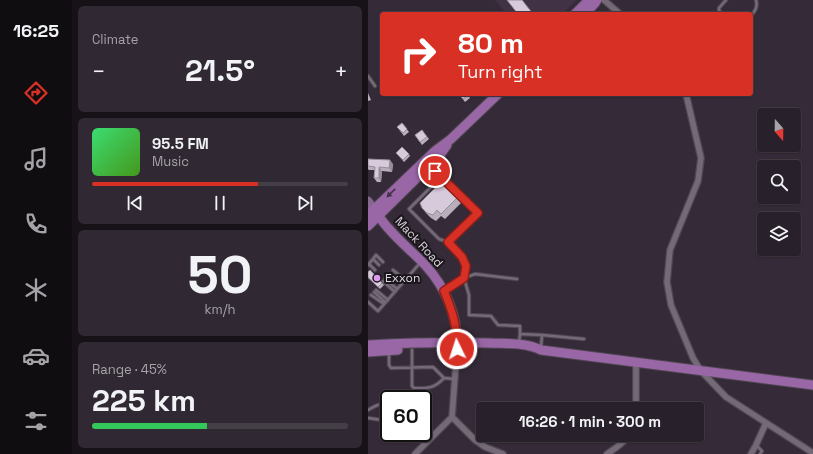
<!DOCTYPE html>
<meta charset="utf-8">
<style>
body{margin:0;font-family:"Space Grotesk",sans-serif;background:#302832;color:#f1f3f6;height:100vh;display:flex;flex-direction:column;font-size:15px;white-space:nowrap}
*{box-sizing:border-box;margin:0}
p{font-size:13px;color:#a5a3a8}
.icon{flex:none;width:22px;height:22px;fill:none;stroke:currentColor;stroke-width:2;stroke-linecap:round;stroke-linejoin:round}
.map{position:relative;flex:1;overflow:hidden}
.sheet{display:flex;flex-direction:column;gap:6px;padding:6px;background:#161217;width:296px}
.sheet>*{flex:none}
.top-card{position:absolute;left:12px;top:12px;width:373px;height:84px;border-radius:4px;box-shadow:0 1px 3px #0004,0 0 0 1px #443e47;background:#d93025;color:#fff;overflow:hidden}
.needle{width:26px;rotate:160deg}
.controls{position:absolute;left:389px;top:108px;display:grid;gap:8px}
.controls a{display:grid;place-items:center;width:44px;height:44px;border-radius:4px;background:#28202a;box-shadow:0 1px 3px #0004,0 0 0 1px #443e47;font-size:20px}
.speed{position:absolute;left:12px;top:390px;display:flex;gap:8px;font-size:20px;font-weight:700;text-align:center}
.speed>*{display:grid;place-content:center;width:52px;height:52px;border-radius:50%;background:#28202a;box-shadow:0 1px 3px #0004,0 0 0 1px #443e47;line-height:1}
.speed .limit{border:2px solid #111;border-radius:6px;background:#fff;color:#111}
.pin{position:absolute;display:grid;place-items:center;width:34px;height:34px;color:#fff;margin:-17px;border:2px solid #fff;border-radius:50%;box-shadow:0 1px 4px #0007}
.me{position:absolute;width:44px;margin:-22px;rotate:356deg;stroke-linejoin:round;filter:drop-shadow(0 0 3px #0008)}
.turn{display:flex;align-items:center;gap:14px;height:84px;padding:0 12px;font-size:18px}
.turn .icon{width:52px;height:52px;stroke-width:2.5}
.turn b{display:block;font-size:28px;line-height:34px}
.big{font-size:30px;font-weight:700;line-height:1.1}
.sheet .tile{flex:1;display:flex;flex-direction:column;justify-content:center;gap:6px;min-width:0;padding:0 14px;border-radius:6px;background:#302832}
.sheet .dial{align-items:center;gap:0}
.dial b{font-size:52px;line-height:1}
.song{display:flex;align-items:center;gap:12px}
.cover{width:48px;height:48px;border-radius:6px;background:linear-gradient(135deg,hsl(140 70% 55%),hsl(100 70% 35%))}
.played{height:4px;border-radius:2px;background:linear-gradient(90deg,#d93025 65%,#443e47 65%)}
.keys{display:flex;justify-content:space-around;direction:ltr}
.heat{display:flex;justify-content:space-between;align-items:center;font-size:22px;direction:ltr}
.charge{height:6px;border-radius:3px;background:linear-gradient(90deg,#34c759 45%,#443e47 0)}
.trip{position:absolute;left:108px;top:402px;width:228px;height:40px;border-radius:4px;background:#28202a;box-shadow:0 1px 3px #0004,0 0 0 1px #443e47;font-weight:700;line-height:40px;text-align:center}
main{display:flex;flex:1;min-height:0}
.dock{display:flex;flex-direction:column;width:72px;justify-content:space-around;align-items:center;background:#100d11;color:#a5a3a8}
.dock .icon{width:28px;height:28px}
.dock .current{color:#d93025}
.dock b{font-size:18px;color:#f1f3f6}
.map>svg:first-child{display:block}
</style>
<main>
<nav class="dock">
<b>16:25</b>
<svg class="icon current" aria-label="directions" viewBox="0 0 24 24"><path d="M12 3l9 9-9 9-9-9zM9 14v-3h6M13 9l2 2-2 2"/></svg>
<svg class="icon" aria-label="music" viewBox="0 0 24 24"><path d="M9 18V5l10-2v13"/><circle cx="6" cy="18" r="3"/><circle cx="16" cy="16" r="3"/></svg>
<svg class="icon" aria-label="phone" viewBox="0 0 24 24"><path d="M5 4h4l2 5-3 2q2 4 5 5l2-3 5 2v4C11 20 4 13 5 4z"/></svg>
<svg class="icon" aria-label="climate" viewBox="0 0 24 24"><path d="M12 3v18M4 7l16 10M4 17L20 7"/></svg>
<svg class="icon" aria-label="car" viewBox="0 0 24 24"><path d="M5 17H2v-5l4-1 3-4h7l3 4 3 1v5h-3M9 17h6M6 11h13"/><circle cx="7" cy="17" r="2"/><circle cx="17" cy="17" r="2"/></svg>
<svg class="icon" aria-label="filters" viewBox="0 0 24 24"><path d="M4 7h16M4 17h16"/><circle cx="9" cy="7" r="2"/><circle cx="15" cy="17" r="2"/></svg>
</nav>
<section class="sheet">
<div class="tile"><p>Climate</p>
<div class="heat"><a>−</a><b class="big">21.5°</b><a>+</a></div>
</div>
<div class="tile">
<div class="song"><i class="cover"></i><div><b>95.5 FM</b><p>Music</p></div></div>
<div class="played"></div>
<div class="keys"><svg class="icon" aria-label="previous" viewBox="0 0 24 24"><path d="M18 5L8 12l10 7zM5 5v14"/></svg><svg class="icon" aria-label="pause" viewBox="0 0 24 24"><path d="M8 5v14M16 5v14"/></svg><svg class="icon" aria-label="next" viewBox="0 0 24 24"><path d="M6 5l10 7-10 7zM19 5v14"/></svg></div>
</div>
<div class="tile dial"><b>50</b><p>km/h</p></div>
<div class="tile"><p>Range · 45%</p><b class="big">225 km</b><div class="charge"></div></div>
</section>
<div class="map">
<svg width="445" height="454" viewBox="0 0 445 454">
<rect width="100%" height="100%" fill="#352b38"/>
<path fill="#413345" d="M127,0H209L194,14H139Z"/>
<g fill="none" stroke-linecap="round" stroke-linejoin="round">
<defs>
<path id="lane" d="M354,14L351,10V8L358,0
M383,16C387,11 390,7 388,0
M0,76L7,86
M63,167L110,213L80,242L93,257L98,266L96,278L107,274L149,279
M73,177L41,209L71,239L80,242
M5,259L8,255L15,262
M1,264L7,270
M0,265L5,259L11,265
M25,270L37,280
M21,274L33,284
M17,279L29,289
M15,281L27,292
M8,290L20,300
M77,290L96,278L101,295V315L123,316L130,325L152,326V334
M6,292L17,302
M3,295L16,304
M0,302L10,311L52,263
M151,343L152,334L174,335
M173,347L174,335L216,339
M44,350V386L46,388C59,389 67,388 76,378
M21,353V365L23,368L65,367L76,378L86,379
M0,410C7,406 13,402 21,406
M0,418L21,421
M51,433L63,438
M389,446L394,451L392,454"/>
<path id="street" d="M236,0L252,14
M318,94L333,158L330,181L302,250L299,282L303,305L325,358L333,371L358,397L445,453
M268,362V409
M84,417L89,349
M84,417L107,440L117,447L135,454
M47,454L84,417
M239,454L249,447L263,435
M383,454L388,445L398,423"/>
<path id="secondary" d="M0,201L6,209"/>
<path id="primary" d="M207,14L221,0
M217,14L227,3L229,0
M6,209C11,216 15,223 21,229C32,242 46,253 58,266C78,288 90,317 89,347
M0,215L67,151L83,139L130,94
M0,226L72,155L79,145
M0,345C40,343 81,342 121,343C138,344 157,342 173,350L445,385
M0,352L30,350"/>
</defs>
<use href="#lane" stroke="#4f4651" stroke-width="4.5"/>
<use href="#street" stroke="#4f4651" stroke-width="8"/>
<use href="#secondary" stroke="#4f4651" stroke-width="10"/>
<use href="#primary" stroke="#4f4651" stroke-width="11"/>
<use href="#lane" stroke="#746977" stroke-width="2.5"/>
<use href="#street" stroke="#746977" stroke-width="5.5"/>
<use href="#secondary" stroke="#86688f" stroke-width="8"/>
<use href="#primary" stroke="#9966a6" stroke-width="9"/>
</g>
<path fill="#b9aebc" d="M0,93L3,100L0,101Z
M91,94H104L101,96L102,98L97,102Z
M34,123L41,132L36,136L29,127Z
M54,130L61,139L54,145L47,135Z
M28,153L41,154L42,156L36,162Z
M0,159L25,164L24,172L14,171L13,182H9L6,178L7,170H1L0,169Z
M89,198L93,203L77,219L73,216L68,221L63,218L58,213L54,208Z
M0,272L14,283L16,285L12,289L0,278Z"/>
<path fill="#968d99" d="M22,160L25,164L24,172L21,168Z
M11,167L14,171L13,182L11,178Z"/>
<path fill="#d7cadb" stroke="#968d99" d="M139,0H154L165,14H150Z
M91,94H99L100,95L95,99Z
M34,123L39,129L35,133L29,127Z
M54,130L59,137L52,142L47,135Z
M34,147L41,154L35,160L28,153Z
M0,159L22,160L21,168L11,167V178H6L7,167L0,166Z
M73,182L89,198L73,214L69,210L65,215L59,213L54,208L52,203Z
M2,270L14,283L10,287L0,277V272Z"/>
<defs><path id="oneway-solid" d="M-6-.8H1V-3.2L6.5 0L1 3.2V.8H-6Z"/></defs>
<use fill="#46324c" href="#oneway-solid" transform="translate(23 193) rotate(136)"/>
<g fill="none" stroke-linecap="round" stroke-linejoin="round">
<defs>
<path id="route" d="M67,171L110,213L80,242L94,257L98,266L96,278L76,291C84,310 90,328 89,349"/>
</defs>
<use href="#route" stroke="#8d1f18" stroke-width="10"/>
<use href="#route" stroke="#d93025" stroke-width="7"/>
</g>
<circle fill="#de98f2" stroke="#1a161b" stroke-width="1.5" cx="9" cy="278" r="4"/>
<g text-anchor="middle" dominant-baseline="central" stroke-width="4" stroke-linejoin="round" paint-order="stroke">
<g font-size="12" fill="#dcd6de" stroke="#1a161b">
<text transform="translate(51 242) rotate(47)">Mack Road</text>
</g>
<g font-size="12" fill="#dcd6de" stroke="#1a161b" text-anchor="start">
<text x="17" y="278">Exxon</text>
</g>
</g>
</svg>
<div class="controls">
<a><svg class="needle" viewBox="-14 -14 28 28"><path d="M0-13l5 13h-10z" fill="#e53935"/><path d="M0 13l5-13h-10z" fill="#a5a3a8"/></svg></a>
<a><svg class="icon" aria-label="search" viewBox="0 0 24 24"><circle cx="10" cy="10" r="6"/><path d="M15 15l6 6"/></svg></a>
<a><svg class="icon" aria-label="layers" viewBox="0 0 24 24"><path d="M12 4l9 5-9 5-9-5zM3 14l9 5 9-5"/></svg></a>
</div>
<div class="speed"><div class="limit">60</div></div>
<div class="pin" style="left:67px;top:171px;background:#d93025"><svg class="icon" aria-label="arrive" viewBox="0 0 24 24"><path d="M6 21V4h12l-3 4 3 4H6"/></svg></div>
<svg class="me" style="left:89px;top:349px" viewBox="-20 -20 40 40"><circle r="17" fill="#d93025" stroke="#fff" stroke-width="3"/><path d="M0-11L8 9 0 5-8 9z" fill="#fff"/></svg>
<div class="trip">16:26 · 1 min · 300 m</div>
<div class="top-card">
<div class="turn"><svg class="icon" aria-label="right" viewBox="0 0 24 24"><path d="M7 20v-9h11M14 6l5 5-5 5"/></svg><div><b>80 m</b>Turn right</div></div>
</div>
</div>
</main>
